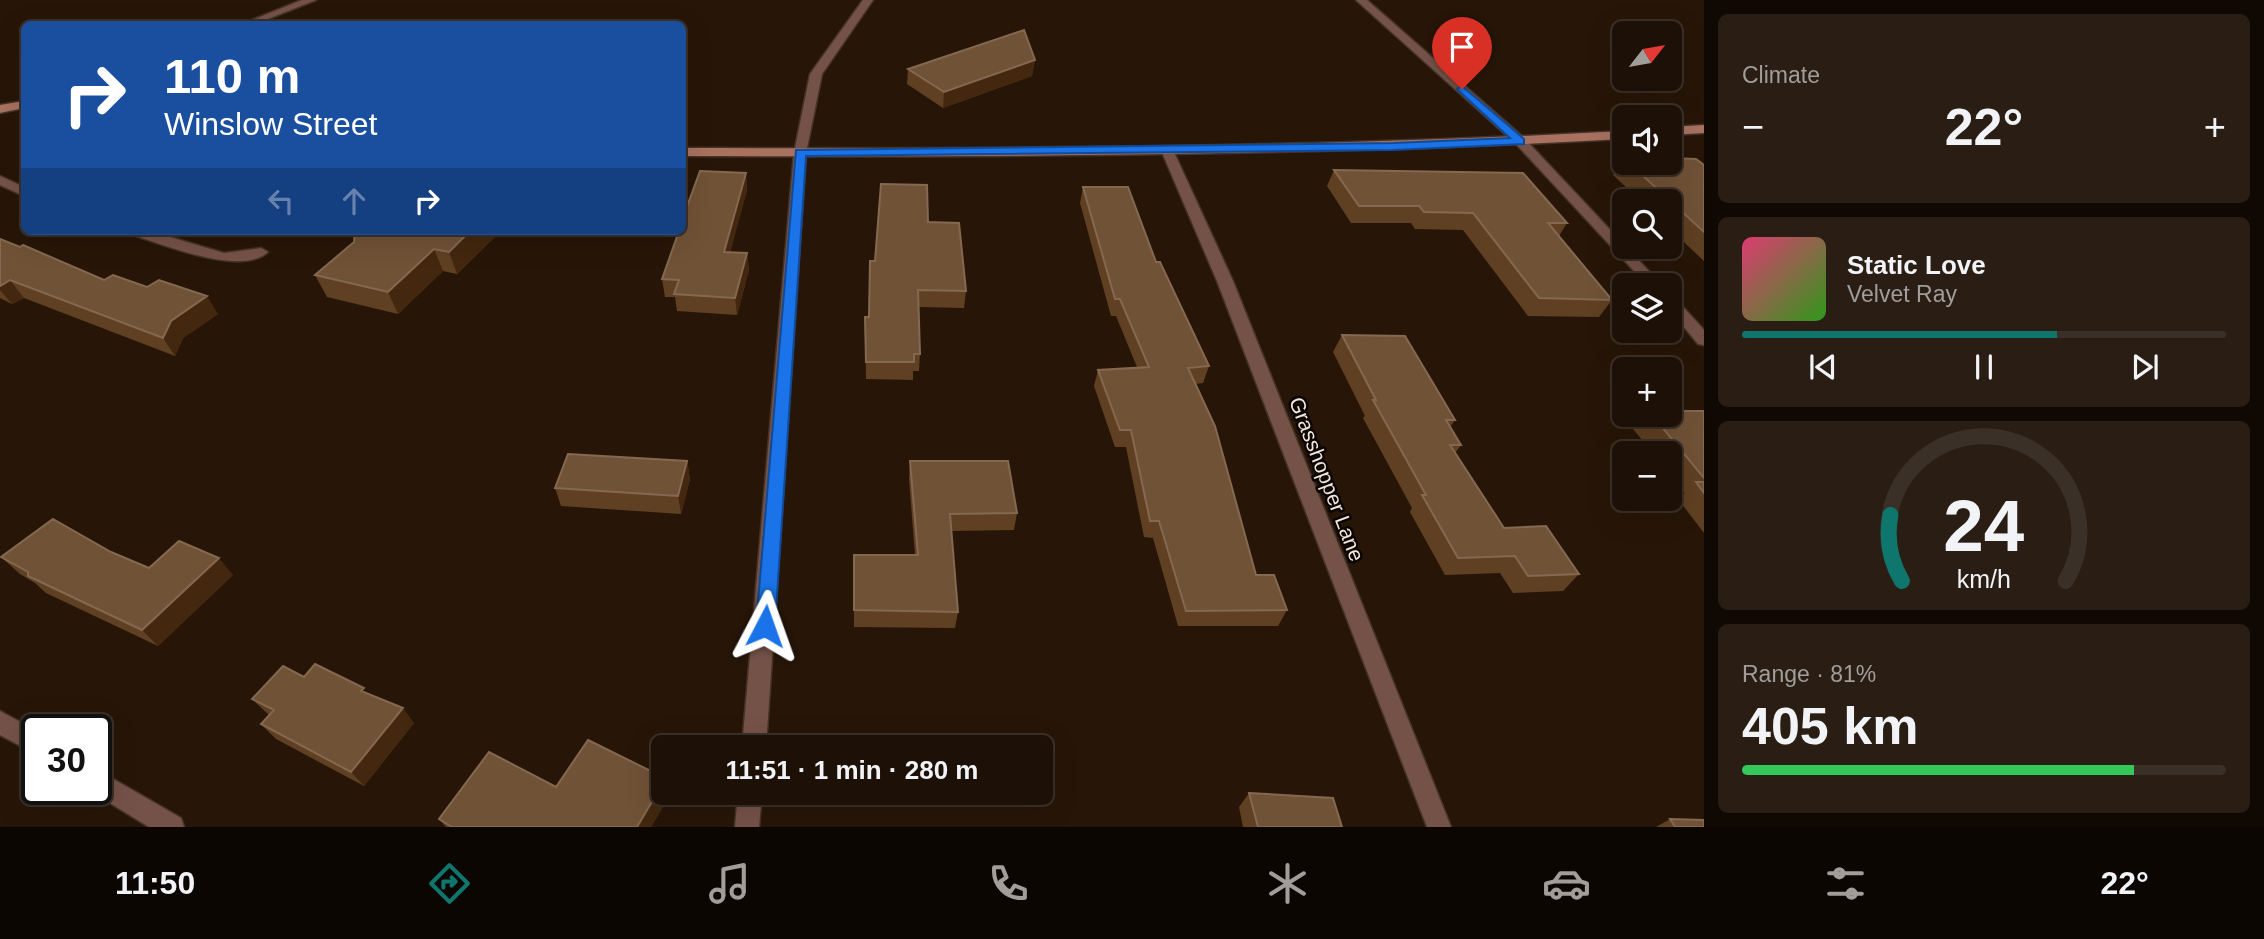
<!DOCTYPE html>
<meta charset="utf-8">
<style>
body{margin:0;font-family:Helvetica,sans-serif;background:#2a1e14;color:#f1f3f6;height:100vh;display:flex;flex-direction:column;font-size:26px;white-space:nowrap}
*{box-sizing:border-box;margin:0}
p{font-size:23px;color:#a09d9b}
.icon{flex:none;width:38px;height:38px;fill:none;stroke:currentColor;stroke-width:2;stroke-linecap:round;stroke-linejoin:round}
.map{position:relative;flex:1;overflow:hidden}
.drawer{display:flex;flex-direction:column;gap:14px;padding:14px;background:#100903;width:560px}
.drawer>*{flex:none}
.top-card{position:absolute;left:21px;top:21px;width:665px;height:214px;border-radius:10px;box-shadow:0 7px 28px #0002,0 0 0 2px #3b3028;background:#1a4fa0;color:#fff;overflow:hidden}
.needle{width:46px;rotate:59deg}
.controls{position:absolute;left:1612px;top:21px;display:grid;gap:14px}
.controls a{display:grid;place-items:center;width:70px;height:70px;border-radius:10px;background:#1d1006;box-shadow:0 7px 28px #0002,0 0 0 2px #3b3028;font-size:35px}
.speed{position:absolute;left:21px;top:714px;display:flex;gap:14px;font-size:35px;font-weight:700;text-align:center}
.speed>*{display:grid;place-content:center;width:91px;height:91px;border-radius:50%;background:#1d1006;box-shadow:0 7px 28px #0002,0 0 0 2px #3b3028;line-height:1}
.speed .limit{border:4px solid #111;border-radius:10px;background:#fff;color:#111}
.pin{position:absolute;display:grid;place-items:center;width:60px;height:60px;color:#fff;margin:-72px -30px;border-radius:50% 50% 50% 0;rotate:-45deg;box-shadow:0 0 7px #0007}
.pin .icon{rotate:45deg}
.me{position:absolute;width:77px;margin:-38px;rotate:4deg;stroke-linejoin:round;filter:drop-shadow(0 0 5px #0008)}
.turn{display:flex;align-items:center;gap:24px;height:147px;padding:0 28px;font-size:32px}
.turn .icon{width:91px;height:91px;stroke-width:2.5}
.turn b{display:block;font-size:49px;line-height:60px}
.lanes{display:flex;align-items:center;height:66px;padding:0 28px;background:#0003;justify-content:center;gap:35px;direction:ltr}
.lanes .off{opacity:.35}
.big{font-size:52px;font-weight:600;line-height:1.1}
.drawer .card{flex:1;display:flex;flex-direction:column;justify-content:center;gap:10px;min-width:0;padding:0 24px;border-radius:10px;background:#2a1e14}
.drawer .dial{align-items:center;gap:0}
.dial svg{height:182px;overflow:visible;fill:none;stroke:#3b3028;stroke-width:7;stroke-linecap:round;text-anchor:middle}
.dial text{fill:#f1f3f6;stroke:none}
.song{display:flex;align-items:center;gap:21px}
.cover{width:84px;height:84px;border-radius:10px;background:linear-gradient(135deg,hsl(340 70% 55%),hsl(110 70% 35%))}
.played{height:7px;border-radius:4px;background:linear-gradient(90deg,#0f766e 65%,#3b3028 65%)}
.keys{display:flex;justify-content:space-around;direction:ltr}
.heat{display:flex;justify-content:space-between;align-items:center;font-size:38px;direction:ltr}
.charge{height:10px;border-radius:5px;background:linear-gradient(90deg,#34c759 81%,#3b3028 0)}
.trip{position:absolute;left:651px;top:735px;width:402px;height:70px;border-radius:10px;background:#1d1006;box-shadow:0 7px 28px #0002,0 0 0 2px #3b3028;font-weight:600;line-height:70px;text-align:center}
.tab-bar{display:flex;height:112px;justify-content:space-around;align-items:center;background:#0c0602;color:#a09d9b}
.tab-bar .icon{width:49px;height:49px}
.tab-bar .selected{color:#0f766e}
.tab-bar b{font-size:32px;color:#f1f3f6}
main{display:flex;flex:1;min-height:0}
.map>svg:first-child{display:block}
</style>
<main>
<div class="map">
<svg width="1704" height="827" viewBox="0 0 1704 827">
<rect width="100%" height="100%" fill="#271608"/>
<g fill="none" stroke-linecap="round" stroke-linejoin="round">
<defs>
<path id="street" d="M302,0H316L255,24H242Z
M863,0H873L822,74L806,153L766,747H742L794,153L810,74Z
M1356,0H1367L1524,138L1662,285H1647L1516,144Z
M1167,146L1173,150L1233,281L1451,827H1427L1217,281L1161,150Z
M0,176L24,187V196L0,185Z
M128,231H150L224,253L261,248L268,252C241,277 162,244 130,234Z
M1670,296L1675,298L1704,330V345L1698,344L1670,310Z
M0,711L37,731V755L0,735Z
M96,769L181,818L184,827H149L87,789H96Z
M738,793H762L759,827H735Z"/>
<path id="secondary" d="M24,101V108L0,113V105Z
M1704,125V133L1670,135V127Z
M1624,131V139C1310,156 996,157 682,156V148C996,149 1310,148 1624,131Z"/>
</defs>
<use href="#street" stroke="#443326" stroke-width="3"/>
<use href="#secondary" stroke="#443326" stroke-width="3"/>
<use href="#street" fill="#755248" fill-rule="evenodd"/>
<use href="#secondary" fill="#a87160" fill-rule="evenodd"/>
</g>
<path fill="#604022" d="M1035,60L1032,76L943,108L907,84L908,69Z
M1624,158V163H1670L1704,165V261L1670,229V201H1641L1613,175Z
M1334,170L1567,223L1559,236L1612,300L1599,317L1528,316L1463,230L1415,229L1411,223H1351L1327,186Z
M746,173L747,190L730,252L747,253L749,270L737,315L677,311L675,297H665L662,279Z
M1083,187L1156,262L1209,366L1203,383L1195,384L1256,575L1287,610L1278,626H1178L1153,538L1144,537L1126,447H1115L1094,386L1098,370L1137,367L1116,316H1111L1080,203Z
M928,222L966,291L964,308L919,307L920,354L919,371H913V380L866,379L865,317H869L875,261Z
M501,231L457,274L443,271L398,314L327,297L315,275Z
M0,239L104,280L218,314L183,338L175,356L24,298L12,304L0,298Z
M1342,335L1455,420L1450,427L1461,445L1455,453L1504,528L1579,574L1563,591L1513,593L1500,573L1445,575L1410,512L1412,508L1363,418L1365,416L1333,352Z
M1704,411V533L1678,499L1685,493L1670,474V453H1653L1633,429L1645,415H1670Z
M687,461L690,479L681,514L561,506L555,488Z
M910,461L1017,513L1014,530L951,531L958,612L955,628L854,627V555H915L909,479Z
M111,552L149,568L233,575L158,646L46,593L35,583L20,574L1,557Z
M304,677L369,694L414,723L364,786L276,739L261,724L269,715L252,699Z
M556,787L671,793L651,827H446L439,819Z
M1249,793L1342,827H1243L1239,807Z
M1670,819L1704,827H1656Z"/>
<path fill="#43270f" d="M1035,60L1032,76L943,108L944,92Z
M746,173L747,190L726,269L724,252Z
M470,231H501L457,274L449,252Z
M434,249L443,271L398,314L388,292Z
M747,253L749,270L737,315L735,298Z
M10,280L24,298L12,304L0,290V286Z
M207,296L218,314L183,338L175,356L163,338L171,321Z
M687,461L690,479L681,514L678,496Z
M219,558L233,575L158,646L142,630Z
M403,708L414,723L364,786L351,772Z
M663,783V793H671L651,827H637Z"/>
<path fill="#705236" stroke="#846950" stroke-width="2" d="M1024,30L1035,60L944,92L908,69Z
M1670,158L1696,159L1704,165V232L1629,163H1670Z
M1334,170L1523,173L1567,223H1548L1612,300L1539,298L1473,213L1424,212L1419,206H1359Z
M700,171L746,173L724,252L747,253L735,298L674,294L679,280L662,279L679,231H682V220Z
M881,184L927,185L928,222L959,223L966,291L918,290L920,354H914V362H866L865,317H869L870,261H875Z
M1083,187H1128L1156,262H1160L1209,366L1188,368L1215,426L1256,575H1274L1287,610L1186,611L1159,521H1150L1131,430H1120L1098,370L1149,367L1120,299H1115Z
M355,231H470L449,252L434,249L388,292L315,275L354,242Z
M0,239L20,247L23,245L104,280L113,275L147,287L159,280L207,296L171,321L163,338L10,280L0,286Z
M1342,335L1405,336L1455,420H1446L1461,445H1450L1504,528L1546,526L1579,574L1528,576L1515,556L1458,558L1422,495H1426L1373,400H1376Z
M1670,411H1704V478L1652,415H1670Z
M568,454L687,461L678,496L555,488Z
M910,461H1008L1017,513L950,514L958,612L854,610V555H918Z
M1696,482H1704V493Z
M53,519L111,552L149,568L179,541L219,558L142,630L28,576V572L1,557Z
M315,664L364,688L361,691L403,708L351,772L261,724L274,710L252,699L283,666L304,677Z
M588,740L663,777V783L637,827H452L439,819L489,752L556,787Z
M1249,793L1333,798L1342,827H1258Z
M1670,819L1704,820V827H1675Z"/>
<path fill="#1a73e8" stroke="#114b97" stroke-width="2" d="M1462,86L1524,139V144L1393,150L806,156L775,626L772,633L765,635L758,633L756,626L796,150L1393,143L1510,138L1459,91L1457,89Z"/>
<g text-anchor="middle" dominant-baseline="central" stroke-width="5" stroke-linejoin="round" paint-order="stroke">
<g font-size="21" fill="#f3e7dd" stroke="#0b0502">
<text transform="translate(1327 479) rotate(69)">Grasshopper Lane</text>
</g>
</g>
</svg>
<div class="controls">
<a><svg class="needle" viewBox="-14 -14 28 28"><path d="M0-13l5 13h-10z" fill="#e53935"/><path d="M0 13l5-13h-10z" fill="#a09d9b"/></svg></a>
<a><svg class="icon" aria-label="sound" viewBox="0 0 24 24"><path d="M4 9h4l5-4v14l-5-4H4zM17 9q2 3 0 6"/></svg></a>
<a><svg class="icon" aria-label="search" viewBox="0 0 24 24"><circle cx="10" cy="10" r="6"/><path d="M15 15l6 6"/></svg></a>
<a><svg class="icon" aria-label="layers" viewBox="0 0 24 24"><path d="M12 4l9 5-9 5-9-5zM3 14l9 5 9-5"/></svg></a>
<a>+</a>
<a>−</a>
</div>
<div class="speed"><div class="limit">30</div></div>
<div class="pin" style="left:1462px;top:89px;background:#d93025"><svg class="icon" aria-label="arrive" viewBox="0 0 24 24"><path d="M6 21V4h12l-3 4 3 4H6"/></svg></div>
<svg class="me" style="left:765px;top:626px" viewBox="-20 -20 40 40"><path d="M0-17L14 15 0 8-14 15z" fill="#1a73e8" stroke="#fff" stroke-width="4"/></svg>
<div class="trip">11:51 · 1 min · 280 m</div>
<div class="top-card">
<div class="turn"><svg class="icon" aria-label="right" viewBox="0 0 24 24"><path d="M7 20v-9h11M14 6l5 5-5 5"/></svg><div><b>110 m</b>Winslow Street</div></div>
<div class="lanes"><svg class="icon off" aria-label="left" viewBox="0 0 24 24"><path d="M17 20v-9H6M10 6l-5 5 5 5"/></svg><svg class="icon off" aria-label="ahead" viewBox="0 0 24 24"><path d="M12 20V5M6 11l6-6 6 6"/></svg><svg class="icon" aria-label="right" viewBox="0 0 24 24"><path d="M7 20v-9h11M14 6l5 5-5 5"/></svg></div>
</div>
</div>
<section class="drawer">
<div class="card"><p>Climate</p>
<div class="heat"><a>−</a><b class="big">22°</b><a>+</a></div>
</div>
<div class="card">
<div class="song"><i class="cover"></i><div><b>Static Love</b><p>Velvet Ray</p></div></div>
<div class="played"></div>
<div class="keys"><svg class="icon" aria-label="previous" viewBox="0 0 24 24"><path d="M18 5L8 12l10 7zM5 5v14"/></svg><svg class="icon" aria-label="pause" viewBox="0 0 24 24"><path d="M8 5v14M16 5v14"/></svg><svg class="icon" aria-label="next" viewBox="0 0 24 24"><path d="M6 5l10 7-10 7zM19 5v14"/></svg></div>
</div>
<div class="card dial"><svg viewBox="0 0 100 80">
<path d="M14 69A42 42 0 1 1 86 69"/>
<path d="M14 69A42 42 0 0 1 9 40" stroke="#0f766e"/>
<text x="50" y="56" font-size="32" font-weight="700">24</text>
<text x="50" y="72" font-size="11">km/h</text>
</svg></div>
<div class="card"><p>Range · 81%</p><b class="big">405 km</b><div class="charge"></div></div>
</section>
</main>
<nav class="tab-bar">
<b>11:50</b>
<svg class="icon selected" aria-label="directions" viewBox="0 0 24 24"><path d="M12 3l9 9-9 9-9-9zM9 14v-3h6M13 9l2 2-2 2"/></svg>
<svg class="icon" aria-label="music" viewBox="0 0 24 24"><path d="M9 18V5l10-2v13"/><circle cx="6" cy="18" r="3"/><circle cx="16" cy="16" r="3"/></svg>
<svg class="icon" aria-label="phone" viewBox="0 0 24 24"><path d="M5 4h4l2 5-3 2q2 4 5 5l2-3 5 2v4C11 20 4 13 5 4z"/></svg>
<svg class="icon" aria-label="climate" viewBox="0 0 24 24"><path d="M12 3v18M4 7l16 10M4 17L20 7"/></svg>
<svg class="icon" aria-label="car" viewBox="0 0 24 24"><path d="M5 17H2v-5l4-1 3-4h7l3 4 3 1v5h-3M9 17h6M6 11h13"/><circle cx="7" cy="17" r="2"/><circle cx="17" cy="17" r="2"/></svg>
<svg class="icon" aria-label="filters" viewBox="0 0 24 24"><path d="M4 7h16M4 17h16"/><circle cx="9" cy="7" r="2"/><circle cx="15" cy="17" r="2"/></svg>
<b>22°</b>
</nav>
